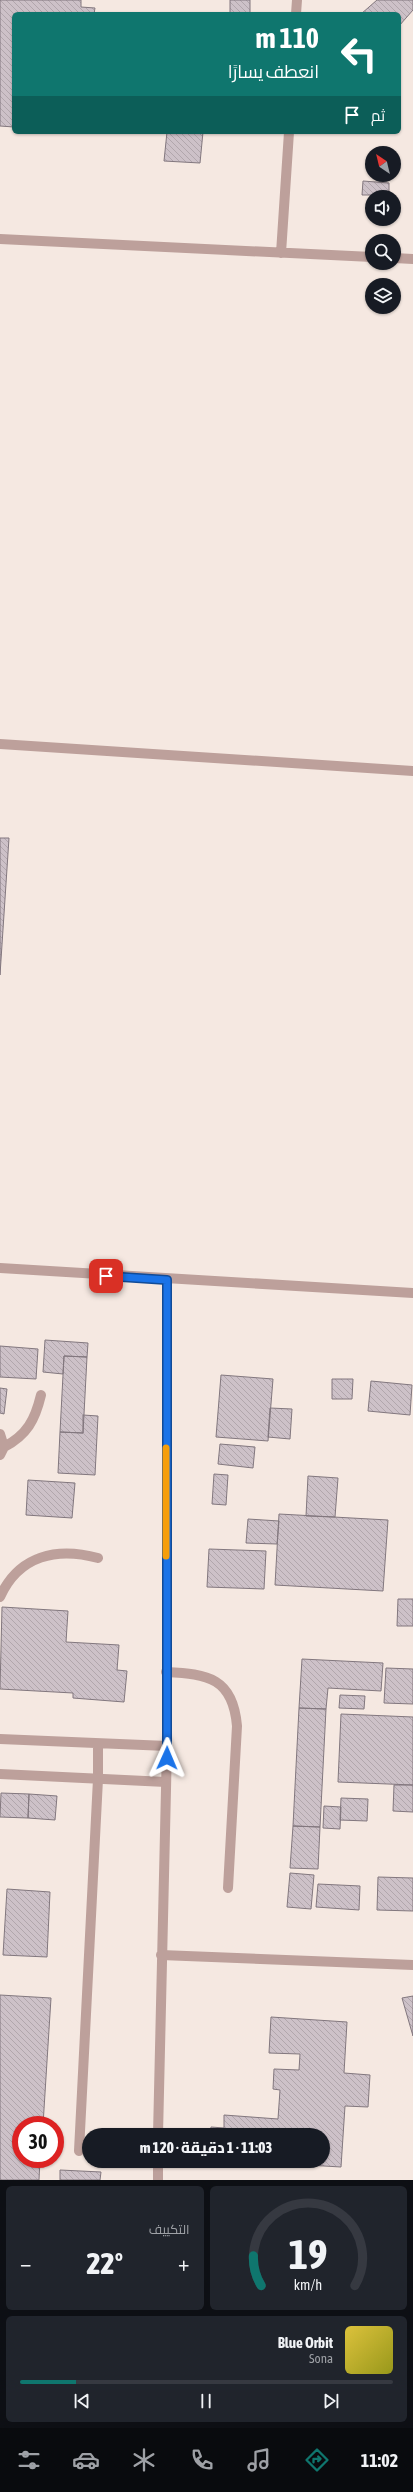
<!DOCTYPE html>
<html lang="ar">
<meta charset="utf-8">
<style>
body{margin:0;font-family:"Asap Condensed",Cairo,sans-serif;background:#20242c;color:#f1f3f6;direction:rtl;height:100vh;display:flex;flex-direction:column;font-size:15px;white-space:nowrap}
*{box-sizing:border-box;margin:0}
p{font-size:13px;color:#9ea1a6}
.icon{flex:none;width:22px;height:22px;fill:none;stroke:currentColor;stroke-width:2;stroke-linecap:round;stroke-linejoin:round}
.map{position:relative;height:2180px;overflow:hidden;direction:ltr}
.panel{display:flex;flex-direction:column;gap:6px;padding:6px;background:#0d0f14;flex:1}
.panel>*{flex:none}
.guide{position:absolute;left:12px;top:12px;width:389px;height:122px;border-radius:6px;box-shadow:0 1px 3px #0004;direction:rtl;background:#0f766e;color:#fff;overflow:hidden}
.needle{width:26px;rotate:325deg}
.tools{position:absolute;left:365px;top:146px;display:grid;gap:8px}
.tools a{display:grid;place-items:center;width:36px;height:36px;border-radius:50%;background:#171b24;box-shadow:0 1px 3px #0004;font-size:20px}
.speed{position:absolute;left:12px;top:2116px;display:flex;gap:8px;font-size:20px;font-weight:700;text-align:center}
.speed>*{display:grid;place-content:center;width:52px;height:52px;border-radius:50%;background:#171b24;box-shadow:0 1px 3px #0004;line-height:1}
.speed .limit{border:6px solid #d22;background:#fff;color:#111}
.pin{position:absolute;display:grid;place-items:center;width:34px;height:34px;color:#fff;margin:-17px;border-radius:8px;box-shadow:0 2px 6px #0006}
.me{position:absolute;width:44px;margin:-22px;rotate:1deg;stroke-linejoin:round;filter:drop-shadow(0 0 3px #0008)}
.turn{display:flex;align-items:center;gap:14px;height:84px;padding:0 16px;font-size:18px}
.turn .icon{width:52px;height:52px;stroke-width:2.5}
.turn b{display:block;font-size:28px;line-height:34px}
.then{display:flex;align-items:center;height:38px;padding:0 16px;background:#0003;gap:8px;font-size:15px}
.big{font-size:30px;font-weight:800;line-height:1.1}
.panel .widget{flex:1;display:flex;flex-direction:column;justify-content:center;gap:6px;min-width:0;padding:0 14px;border-radius:6px;background:#20242c}
.panel .dial{align-items:center;gap:0}
.dial svg{height:104px;overflow:visible;fill:none;stroke:#363941;stroke-width:7;stroke-linecap:round;text-anchor:middle}
.dial text{fill:#f1f3f6;stroke:none}
.song{display:flex;align-items:center;gap:12px}
.cover{width:48px;height:48px;border-radius:6px;background:linear-gradient(135deg,hsl(50 70% 55%),hsl(60 70% 35%))}
.played{height:4px;border-radius:2px;background:linear-gradient(90deg,#0f766e 15%,#363941 15%)}
.keys{display:flex;justify-content:space-around;direction:ltr}
.heat{display:flex;justify-content:space-between;align-items:center;font-size:22px;direction:ltr}
.panel .tiles{flex:1;display:grid;gap:6px;grid-template-columns:1fr 1fr}
.widget:last-child{grid-column:span 2}
.trip{position:absolute;left:82px;top:2128px;width:248px;height:40px;border-radius:20px;background:#171b24;box-shadow:0 1px 3px #0004;font-weight:800;line-height:40px;text-align:center;direction:rtl}
.menu{display:flex;height:64px;justify-content:space-around;align-items:center;background:#090b0e;color:#9ea1a6}
.menu .icon{width:28px;height:28px}
.menu .current{color:#0f766e}
.menu b{font-size:18px;color:#f1f3f6}
.map>svg:first-child{display:block}
</style>
<div class="map">
<svg width="413" height="2180" viewBox="0 0 413 2180">
<defs>
<pattern id="building-back-hatch" width="6" height="6" patternUnits="userSpaceOnUse"><rect width="6" height="6" fill="#cdc1c8"/><path d="M-1 5l2 2M0 0l6 6M5-1l2 2" fill="none" stroke="#b1a6ac"/></pattern>
</defs>
<rect width="100%" height="100%" fill="#f5e8e1"/>
<path fill="url(#building-back-hatch)" stroke="#82777e" d="M0,0H81V7L95,8L94,14H14V127L0,126Z
M230,0H250V14H230Z
M377,0H413V10L399,26V14H361Z
M167,132H203L200,163L164,161Z
M363,181L389,183V195H362Z
M0,838H9L0,975Z
M45,1340L88,1343L87,1357L64,1356L63,1374L43,1372Z
M0,1346L38,1349L36,1379L0,1377Z
M64,1356L87,1357L83,1433L60,1432Z
M221,1375L273,1379L268,1441L216,1437Z
M332,1379H353L352,1399H332Z
M371,1381L412,1385L410,1415L368,1411Z
M0,1388L7,1389L4,1414L0,1413Z
M270,1408L292,1409L290,1439L268,1437Z
M83,1415L98,1416L95,1475L58,1473L60,1432L83,1433Z
M220,1444L255,1447L253,1468L218,1464Z
M214,1474L228,1475L226,1505L212,1504Z
M308,1476L338,1478L335,1517L306,1516Z
M28,1480L75,1483L72,1518L26,1515Z
M279,1514L388,1520L383,1591L275,1585Z
M248,1519L279,1521L277,1544L246,1543Z
M209,1549L266,1551L264,1589L207,1587Z
M398,1599H413V1626H397Z
M2,1607L68,1611L66,1642L119,1645L117,1670L127,1671L124,1702L73,1698V1693L0,1689Z
M302,1659L383,1663L381,1691L328,1688L326,1709L299,1708Z
M386,1668L413,1669V1704L384,1703Z
M340,1695L365,1696L364,1709L339,1708Z
M299,1708L326,1709L320,1827L293,1826Z
M341,1714L413,1717V1785L338,1782Z
M394,1785H413V1812L393,1811Z
M1,1793L29,1794L28,1818L0,1817Z
M29,1794L57,1796L55,1820L28,1818Z
M341,1798L368,1799L367,1821L340,1820Z
M324,1806L341,1807L340,1829L323,1828Z
M293,1826L320,1827L318,1869L290,1868Z
M290,1873L314,1875L311,1909L287,1907Z
M378,1877L413,1878V1911L377,1910Z
M318,1884L360,1886L359,1910L316,1907Z
M7,1889L50,1892L47,1957L3,1955Z
M0,1995L51,1998L43,2125H21V2159H40L39,2180H0Z
M413,1996V2036L402,1998Z
M271,2017L347,2022L344,2073L370,2075L368,2107L345,2106L341,2167L239,2161H323V2135H210L211,2127L224,2128V2115L278,2119L280,2090L273,2089L274,2069L299,2070L300,2054L269,2053Z
M60,2170L101,2172L100,2180H60Z"/>
<g fill="none" stroke-linecap="round" stroke-linejoin="round">
<path stroke="#bda09b" stroke-width="10" d="M0,1434L4,1447L0,1455
M4,1447C27,1435 35,1420 41,1395
M0,1597C19,1555 57,1547 98,1558
M166,1672C208,1674 233,1678 237,1726L228,1888
M0,1739L167,1746
M0,1774L166,1782
M79,2151L98,1779V1744"/>
<path stroke="#bda09b" stroke-width="10" d="M296,14L297,0
M0,239L372,257
M281,253L289,132
M394,258L413,259
M0,744L413,771
M0,1268L413,1293
M161,1955L413,1965
M158,2135L167,1746V1280
M158,2180V2161"/>
</g>
<g fill="none" stroke-linecap="round" stroke-linejoin="round">
<defs>
<path id="route" d="M106,1276L167,1280V1758"/>
</defs>
<use href="#route" stroke="#114b97" stroke-width="10"/>
<use href="#route" stroke="#1a73e8" stroke-width="7"/>
<path stroke="#f59e0b" stroke-width="7" d="M166,1556V1448"/>
</g>
</svg>
<div class="tools">
<a><svg class="needle" viewBox="-14 -14 28 28"><path d="M0-13l5 13h-10z" fill="#e53935"/><path d="M0 13l5-13h-10z" fill="#9ea1a6"/></svg></a>
<a><svg class="icon" aria-label="sound" viewBox="0 0 24 24"><path d="M4 9h4l5-4v14l-5-4H4zM17 9q2 3 0 6"/></svg></a>
<a><svg class="icon" aria-label="search" viewBox="0 0 24 24"><circle cx="10" cy="10" r="6"/><path d="M15 15l6 6"/></svg></a>
<a><svg class="icon" aria-label="layers" viewBox="0 0 24 24"><path d="M12 4l9 5-9 5-9-5zM3 14l9 5 9-5"/></svg></a>
</div>
<div class="speed"><div class="limit">30</div></div>
<div class="pin" style="left:106px;top:1276px;background:#d93025"><svg class="icon" aria-label="arrive" viewBox="0 0 24 24"><path d="M6 21V4h12l-3 4 3 4H6"/></svg></div>
<svg class="me" style="left:167px;top:1758px" viewBox="-20 -20 40 40"><path d="M0-17L14 15 0 8-14 15z" fill="#1a73e8" stroke="#fff" stroke-width="4"/></svg>
<div class="trip">11:03 · 1 دقيقة · 120 m</div>
<div class="guide">
<div class="turn"><svg class="icon" aria-label="left" viewBox="0 0 24 24"><path d="M17 20v-9H6M10 6l-5 5 5 5"/></svg><div><b>110 m</b>انعطف يسارًا</div></div>
<div class="then">ثم<svg class="icon" aria-label="arrive" viewBox="0 0 24 24"><path d="M6 21V4h12l-3 4 3 4H6"/></svg></div>
</div>
</div>
<section class="panel">
<div class="tiles">
<div class="widget dial"><svg viewBox="0 0 100 80">
<path d="M14 69A42 42 0 1 1 86 69"/>
<path d="M14 69A42 42 0 0 1 8 46" stroke="#0f766e"/>
<text x="50" y="56" font-size="32" font-weight="700">19</text>
<text x="50" y="72" font-size="11">km/h</text>
</svg></div>
<div class="widget"><p>التكييف</p>
<div class="heat"><a>−</a><b class="big">22°</b><a>+</a></div>
</div>
<div class="widget">
<div class="song"><i class="cover"></i><div><b>Blue Orbit</b><p>Sona</p></div></div>
<div class="played"></div>
<div class="keys"><svg class="icon" aria-label="previous" viewBox="0 0 24 24"><path d="M18 5L8 12l10 7zM5 5v14"/></svg><svg class="icon" aria-label="pause" viewBox="0 0 24 24"><path d="M8 5v14M16 5v14"/></svg><svg class="icon" aria-label="next" viewBox="0 0 24 24"><path d="M6 5l10 7-10 7zM19 5v14"/></svg></div>
</div>
</div>
</section>
<nav class="menu">
<b>11:02</b>
<svg class="icon current" aria-label="directions" viewBox="0 0 24 24"><path d="M12 3l9 9-9 9-9-9zM9 14v-3h6M13 9l2 2-2 2"/></svg>
<svg class="icon" aria-label="music" viewBox="0 0 24 24"><path d="M9 18V5l10-2v13"/><circle cx="6" cy="18" r="3"/><circle cx="16" cy="16" r="3"/></svg>
<svg class="icon" aria-label="phone" viewBox="0 0 24 24"><path d="M5 4h4l2 5-3 2q2 4 5 5l2-3 5 2v4C11 20 4 13 5 4z"/></svg>
<svg class="icon" aria-label="climate" viewBox="0 0 24 24"><path d="M12 3v18M4 7l16 10M4 17L20 7"/></svg>
<svg class="icon" aria-label="car" viewBox="0 0 24 24"><path d="M5 17H2v-5l4-1 3-4h7l3 4 3 1v5h-3M9 17h6M6 11h13"/><circle cx="7" cy="17" r="2"/><circle cx="17" cy="17" r="2"/></svg>
<svg class="icon" aria-label="filters" viewBox="0 0 24 24"><path d="M4 7h16M4 17h16"/><circle cx="9" cy="7" r="2"/><circle cx="15" cy="17" r="2"/></svg>
</nav>
